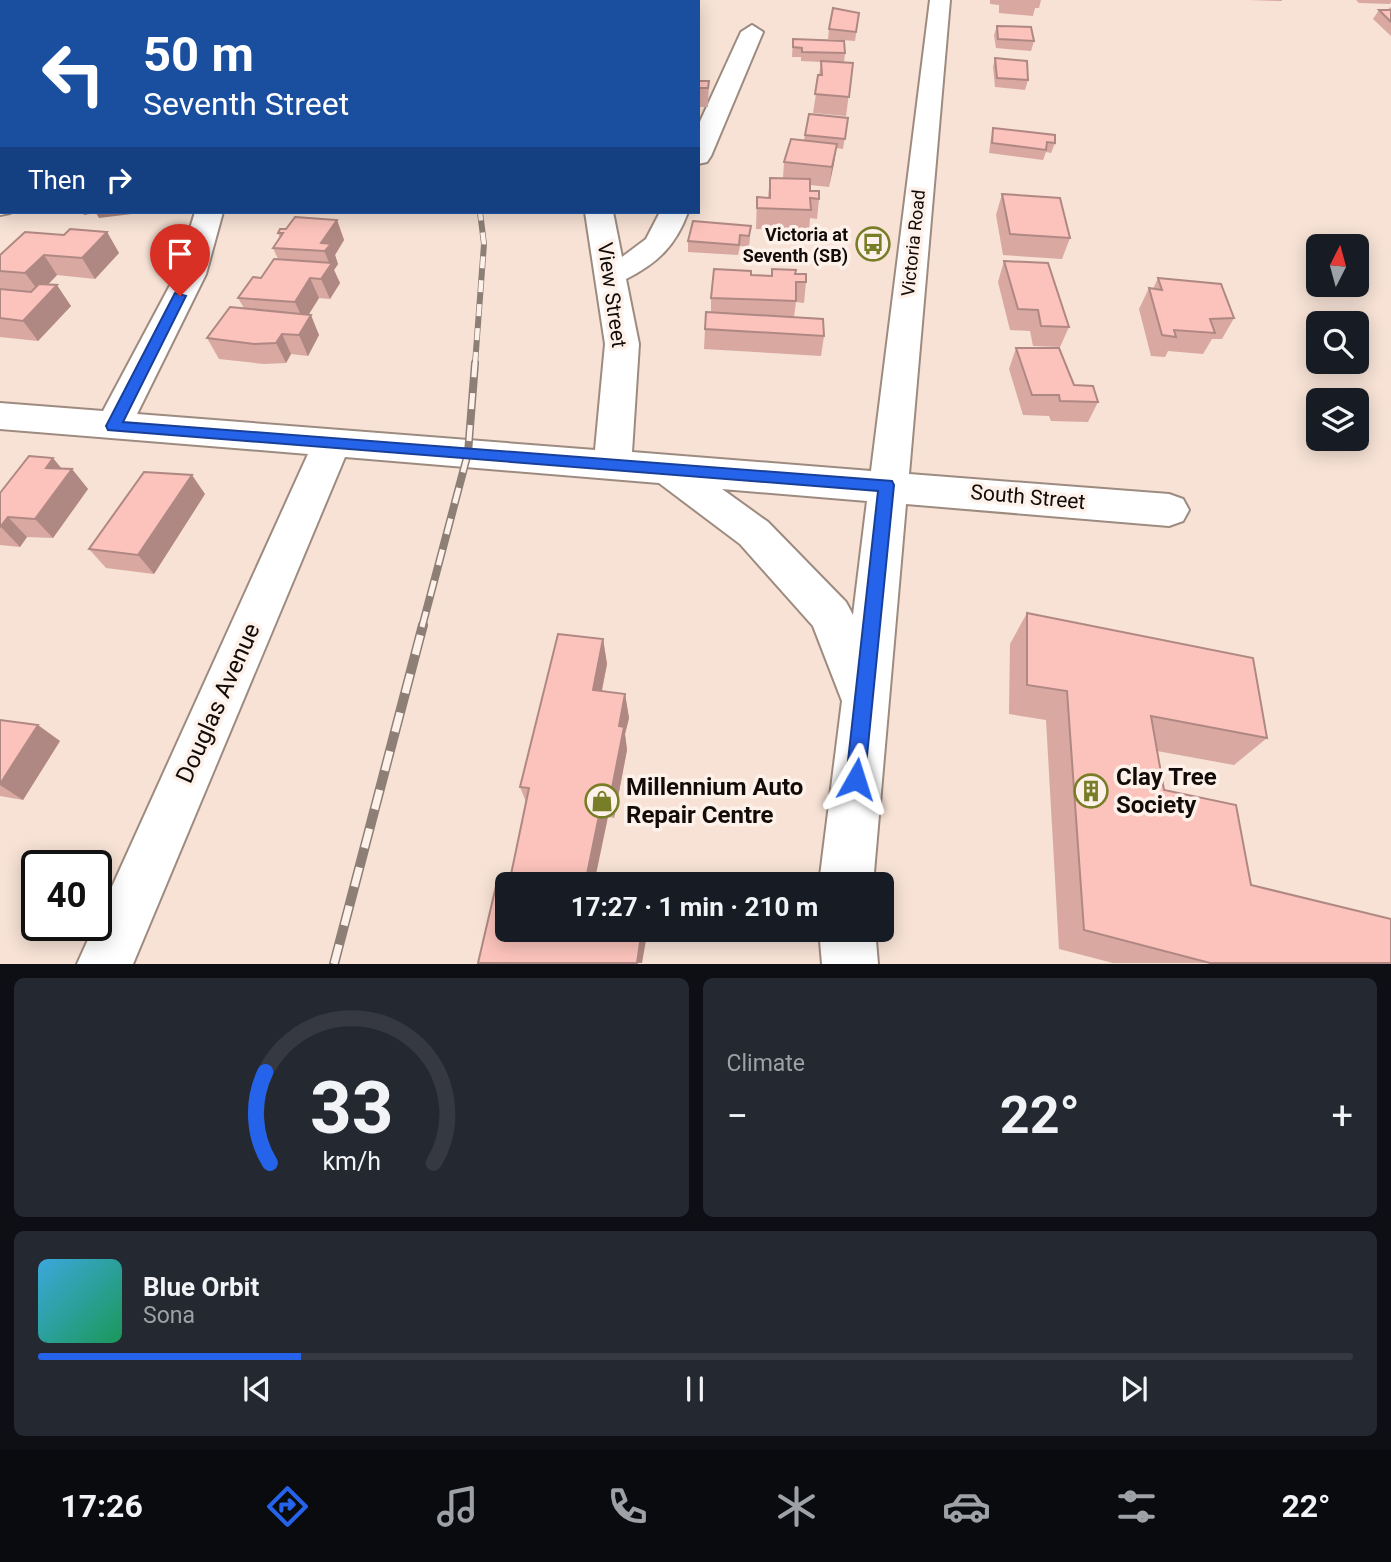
<!DOCTYPE html>
<meta charset="utf-8">
<style>
body{margin:0;font-family:Roboto,sans-serif;background:#242831;color:#f1f3f6;height:100vh;display:flex;flex-direction:column;font-size:26px;white-space:nowrap}
*{box-sizing:border-box;margin:0}
p{font-size:23px;color:#9ea1a6}
.icon{flex:none;width:38px;height:38px;fill:none;stroke:currentColor;stroke-width:2;stroke-linecap:round;stroke-linejoin:round}
.map{position:relative;height:964px;overflow:hidden}
.details{display:flex;flex-direction:column;gap:14px;padding:14px;background:#0d0f14;flex:1}
.details>*{flex:none}
.banner{position:absolute;left:0px;top:0px;width:700px;height:214px;box-shadow:0 4px 18px #0003;background:#1a4fa0;color:#fff;overflow:hidden}
.needle{width:46px;rotate:6deg}
.buttons{position:absolute;left:1306px;top:234px;display:grid;gap:14px}
.buttons a{display:grid;place-items:center;width:63px;height:63px;border-radius:10px;background:#171b24;box-shadow:0 4px 18px #0003;font-size:35px}
.speed{position:absolute;left:21px;top:850px;display:flex;gap:14px;font-size:35px;font-weight:700;text-align:center}
.speed>*{display:grid;place-content:center;width:91px;height:91px;border-radius:50%;background:#171b24;box-shadow:0 4px 18px #0003;line-height:1}
.speed .limit{border:4px solid #111;border-radius:10px;background:#fff;color:#111}
.pin{position:absolute;display:grid;place-items:center;width:60px;height:60px;color:#fff;margin:-72px -30px;border-radius:50% 50% 50% 0;rotate:-45deg;box-shadow:0 0 7px #0007}
.pin .icon{rotate:45deg}
.me{position:absolute;width:77px;margin:-38px;rotate:6deg;stroke-linejoin:round;filter:drop-shadow(0 0 5px #0008)}
.turn{display:flex;align-items:center;gap:24px;height:147px;padding:0 28px;font-size:32px}
.turn .icon{width:91px;height:91px;stroke-width:2.5}
.turn b{display:block;font-size:49px;line-height:60px}
.then{display:flex;align-items:center;height:66px;padding:0 28px;background:#0003;gap:14px;font-size:26px}
.big{font-size:52px;font-weight:700;line-height:1.1}
.details .widget{flex:1;display:flex;flex-direction:column;justify-content:center;gap:10px;min-width:0;padding:0 24px;border-radius:10px;background:#242831}
.details .dial{align-items:center;gap:0}
.dial svg{height:182px;overflow:visible;fill:none;stroke:#363941;stroke-width:7;stroke-linecap:round;text-anchor:middle}
.dial text{fill:#f1f3f6;stroke:none}
.song{display:flex;align-items:center;gap:21px}
.cover{width:84px;height:84px;border-radius:10px;background:linear-gradient(135deg,hsl(200 70% 55%),hsl(150 70% 35%))}
.played{height:7px;border-radius:4px;background:linear-gradient(90deg,#2563eb 20%,#363941 20%)}
.keys{display:flex;justify-content:space-around;direction:ltr}
.heat{display:flex;justify-content:space-between;align-items:center;font-size:38px;direction:ltr}
.details .tiles{flex:1;display:grid;gap:14px;grid-template-columns:1fr 1fr}
.widget:last-child{grid-column:span 2}
.trip{position:absolute;left:495px;top:872px;width:399px;height:70px;border-radius:10px;background:#171b24;box-shadow:0 4px 18px #0003;font-weight:700;line-height:70px;text-align:center}
.tab-bar{display:flex;height:112px;justify-content:space-around;align-items:center;background:#090b0e;color:#9ea1a6}
.tab-bar .icon{width:49px;height:49px}
.tab-bar .selected{color:#2563eb}
.tab-bar b{font-size:32px;color:#f1f3f6}
.map>svg:first-child{display:block}
</style>
<div class="map">
<svg width="1391" height="964" viewBox="0 0 1391 964">
<rect width="100%" height="100%" fill="#f7e2d5"/>
<g fill="none" stroke-linecap="round" stroke-linejoin="round">
<defs>
<path id="minor" d="M56,0H77L55,2Z
M166,0H187L188,2H167Z
M549,0H569V2H549Z
M930,0H950L909,474L1169,494L1183,499L1189,510L1183,521L1169,526L906,504L873,884H819L842,701L813,626L740,544L659,483L345,457L133,964H77L308,454L0,429V403L103,411L176,274L195,212H223L206,274L137,414L595,450L605,344L585,212H613L622,257L646,239L660,212H688C676,245 658,263 626,279L639,344L632,452L871,471ZM722,489L867,501L853,615L846,602L768,522Z
M752,25L763,32L711,156L707,162L698,164V126L741,32Z
M2,39V53L0,54V40Z
M0,197L2,212L10,213L0,215Z
M819,929H875L878,964H822Z"/>
</defs>
<use href="#minor" stroke="#9e8b80" stroke-width="4"/>
<use href="#minor" fill="#fff" fill-rule="evenodd"/>
<defs>
<path id="rail-far3" d="M387,0L389,2"/>
<path id="rail-far2" d="M475,364L484,244L480,212"/>
<path id="rail-far1" d="M422,627L468,453L475,363"/>
<path id="rail" d="M334,964L423,625"/>
</defs>
<use href="#rail-far3" stroke="#8d7f76" stroke-width="5"/>
<use href="#rail-far2" stroke="#8d7f76" stroke-width="6"/>
<use href="#rail-far1" stroke="#8d7f76" stroke-width="8"/>
<use href="#rail" stroke="#8d7f76" stroke-width="10"/>
<use href="#rail-far3" stroke="#fef1ea" stroke-width="3.5" stroke-dasharray="10" stroke-linecap="butt"/>
<use href="#rail-far2" stroke="#fef1ea" stroke-width="4.5" stroke-dasharray="12" stroke-linecap="butt"/>
<use href="#rail-far1" stroke="#fef1ea" stroke-width="5" stroke-dasharray="16" stroke-linecap="butt"/>
<use href="#rail" stroke="#fef1ea" stroke-width="7" stroke-dasharray="20" stroke-linecap="butt"/>
</g>
<path fill="#d8a8a1" d="M990,0H1041L1039,8H1035L1033,16L999,13V5L990,4Z
M1248,0H1282V1Z
M1356,0H1391V2L1390,4L1359,3Z
M1390,7L1391,8V36L1373,19L1379,10H1388Z
M859,13L855,41L828,39L829,29Z
M997,26L1034,41L1031,51L996,48L994,35Z
M793,39L845,53L844,63H853L846,116L813,113L821,62L801,61V57H792Z
M995,58L1028,80L1025,90L995,87L993,67Z
M0,72H2V135L0,134Z
M698,81H709L708,107H698Z
M848,118L843,149L836,148L829,187L810,185V191L819,199L817,219L810,218L809,231L756,229L757,197H768L770,178H783L784,162L804,140L805,135Z
M993,128L1055,143L1051,153L1046,152L1043,160L989,153L991,138Z
M1002,194L1070,238L1062,259L1003,255L996,215Z
M337,220L344,240L335,255L338,264L334,270L340,283L330,299L319,298L309,314L319,335L308,356L291,354L286,363L264,364L219,359L207,338L244,308L238,298L261,278L278,259L273,248L280,238L278,233L286,229Z
M693,221L750,237L749,247L740,246L738,255L688,252V241Z
M107,232L119,253L95,279L57,275L48,284L71,306L38,341L0,337V255L64,235Z
M1004,261L1069,327L1060,347L1033,346L1030,331L1010,330L998,282Z
M795,274L806,282L804,303L796,302L794,317L824,336L821,356L704,349L705,329L711,313V298L751,275H772Z
M1158,278L1234,318L1222,339H1212L1203,354L1168,351L1165,357L1151,356L1139,309L1149,288L1153,289Z
M1016,348L1098,402L1088,422L1051,421L1049,416L1023,415L1009,369Z
M62,469H72L88,489L53,538L27,537L20,547L0,545V493Z
M205,494L154,574L106,568L89,549Z
M1027,613L1267,738L1234,765L1157,751L1164,790L1251,885L1391,963H1113L1059,949L1046,720L1009,714L1010,644Z
M603,639L607,664L602,691L625,694L629,718L625,734L627,750L614,818L526,802L520,787Z
M0,720L60,741L23,800L0,796Z"/>
<path fill="#b08883" d="M291,0H306V2H289Z
M837,144L834,164L829,187L832,167Z
M82,212H132V214L99,218L96,213L84,215Z
M337,220L344,240L335,255L338,264L334,270L340,283L330,299L321,279L330,265L321,243Z
M107,232L119,253L95,279L82,258Z
M44,255L57,275L40,293L25,273Z
M310,278L319,298L304,322L295,302Z
M57,285L71,306L38,341L23,321Z
M311,315L319,335L308,356L299,335Z
M282,334L291,354L286,363L276,343Z
M53,458L67,475L72,469L88,489L53,538L35,519L46,468Z
M192,475L205,494L154,574L138,555Z
M8,517L27,537L20,547L1,527Z
M603,639L607,664L597,714L593,690Z
M625,694L629,718L625,734L627,750L614,818L610,798L619,726Z
M38,725L60,741L23,800L0,785V784Z
M603,796L608,817L594,884H585Z
M642,929H648L642,963H637Z"/>
<path fill="#fbc3bb" stroke="#b08883" stroke-width="2" d="M70,0H109L107,2H68Z
M233,0H291L289,2H231Z
M630,0H666V2H629Z
M833,8L859,13L856,32L829,29Z
M1379,10H1391V22Z
M997,26L1031,27L1034,41L998,39Z
M793,39L844,41L845,53L802,52V48L793,47Z
M995,58L1027,61L1028,80L997,78Z
M821,61L853,63L849,97L815,94L818,75H822Z
M0,72H2V81H0Z
M698,81H709L708,88H698Z
M0,96H2V114L0,116Z
M809,114L848,118L845,139L805,135Z
M993,128L1055,135V143L1047,142L1046,150L992,143Z
M791,139L837,144L832,167L784,162Z
M770,178L810,179V191H819V199L810,198L811,210L757,208V197L770,198Z
M1002,194L1060,198L1070,238L1010,234Z
M295,217L337,220L321,243L331,244L325,251L273,248L283,233H278L280,229H286Z
M693,221L751,226L749,236L740,235L739,245L688,241Z
M70,229L107,232L82,258L44,255L25,273L0,271V255L25,232L64,235Z
M274,259L332,263L321,279L310,278L295,302L238,298L253,277L261,278Z
M1004,261L1048,263L1069,327L1041,326L1038,310L1018,309Z
M714,269L751,271V275L772,276V269L796,270L795,274H806V282H796V301L711,298Z
M1158,278L1221,284L1234,318L1210,319L1215,333L1174,330L1176,337L1162,335L1149,288L1162,290Z
M39,284L57,285L23,321L0,318V289L31,292Z
M230,307L311,315L299,335L282,334L276,343L254,344L207,338Z
M706,312L823,319L824,336L705,329Z
M1016,348H1059L1074,385L1093,386L1098,402L1060,401L1059,395H1032Z
M29,456L53,458L46,468L72,469L35,519L8,517L0,527V493Z
M144,472L192,475L138,555L89,549Z
M1027,613L1253,658L1267,738L1151,716L1164,790L1236,805L1251,885L1391,919V963H1210L1084,930L1067,691L1027,685Z
M558,634L603,639L593,690L625,694L619,726L624,727L610,798L603,796L585,884H509L529,788L520,787Z
M0,720L38,725L0,784Z
M496,886L508,888V929H642L637,963H478Z"/>
<path fill="#2563eb" stroke="#184099" stroke-width="2" d="M175,293L186,296L123,422L892,481L894,485L864,786L856,789L849,786L846,779L878,491L108,430L106,426Z"/>
<defs>
<symbol id="bus-ring" viewBox="-11 -11 22 22"><circle r="9.5" fill="#fef1ea" stroke="#787d27" stroke-width="1.5"/><path d="M-5-6H5V4H4V6H2V4H-2V6H-4V4H-5ZM-3.5-4V0h7V-4ZM-3.5 1.2v1.5H-2V1.2ZM2 1.2v1.5H3.5V1.2Z" fill="#787d27"/></symbol>
<symbol id="building-ring" viewBox="-11 -11 22 22"><circle r="9.5" fill="#fef1ea" stroke="#787d27" stroke-width="1.5"/><path d="M-4-6H4V6H1V3H-1V6H-4ZM-2.5-4.3h1.7v1.8h-1.7ZM.8-4.3h1.7v1.8H.8ZM-2.5-1h1.7V.8h-1.7ZM.8-1h1.7V.8H.8Z" fill="#787d27"/></symbol>
<symbol id="shop-ring" viewBox="-11 -11 22 22"><circle r="9.5" fill="#fef1ea" stroke="#787d27" stroke-width="1.5"/><path d="M-5-2.5h2.3a2.7 3.5 0 0 1 5.4 0H5L5.5 6h-11ZM-1.5-2.5h3a1.5 2.3 0 0 0-3 0Z" fill="#787d27"/></symbol>
</defs>
<g fill-rule="evenodd">
<use href="#bus-ring" x="854" y="225" width="38" height="38"/>
<use href="#building-ring" x="1072" y="772" width="38" height="38"/>
<use href="#shop-ring" x="583" y="782" width="38" height="38"/>
</g>
<g text-anchor="middle" dominant-baseline="central" stroke-width="7" stroke-linejoin="round" paint-order="stroke">
<g font-size="18" font-weight="bold" fill="#120b07" stroke="#fef1ea" text-anchor="end">
<text x="848" y="234">Victoria at<tspan x="848" dy="21">Seventh (SB)</tspan></text>
</g>
<g font-size="18" fill="#120b07" stroke="#fef1ea">
<text transform="translate(913 243) rotate(-84)">Victoria Road</text>
</g>
<g font-size="21" fill="#120b07" stroke="#fef1ea">
<text transform="translate(612 295) rotate(82)">View Street</text>
<text transform="translate(1028 497) rotate(5)">South Street</text>
</g>
<g font-size="24" fill="#120b07" stroke="#fef1ea">
<text transform="translate(218 703) rotate(-66)">Douglas Avenue</text>
</g>
<g font-size="24" font-weight="bold" fill="#120b07" stroke="#fef1ea" text-anchor="start">
<text x="1116" y="777">Clay Tree<tspan x="1116" dy="28">Society</tspan></text>
<text x="626" y="787">Millennium Auto<tspan x="626" dy="28">Repair Centre</tspan></text>
</g>
</g>
</svg>
<div class="buttons">
<a><svg class="needle" viewBox="-14 -14 28 28"><path d="M0-13l5 13h-10z" fill="#e53935"/><path d="M0 13l5-13h-10z" fill="#9ea1a6"/></svg></a>
<a><svg class="icon" aria-label="search" viewBox="0 0 24 24"><circle cx="10" cy="10" r="6"/><path d="M15 15l6 6"/></svg></a>
<a><svg class="icon" aria-label="layers" viewBox="0 0 24 24"><path d="M12 4l9 5-9 5-9-5zM3 14l9 5 9-5"/></svg></a>
</div>
<div class="speed"><div class="limit">40</div></div>
<div class="pin" style="left:180px;top:296px;background:#d93025"><svg class="icon" aria-label="arrive" viewBox="0 0 24 24"><path d="M6 21V4h12l-3 4 3 4H6"/></svg></div>
<svg class="me" style="left:856px;top:779px" viewBox="-20 -20 40 40"><path d="M0-17L14 15 0 8-14 15z" fill="#2563eb" stroke="#fff" stroke-width="4"/></svg>
<div class="trip">17:27 · 1 min · 210 m</div>
<div class="banner">
<div class="turn"><svg class="icon" aria-label="left" viewBox="0 0 24 24"><path d="M17 20v-9H6M10 6l-5 5 5 5"/></svg><div><b>50 m</b>Seventh Street</div></div>
<div class="then">Then<svg class="icon" aria-label="right" viewBox="0 0 24 24"><path d="M7 20v-9h11M14 6l5 5-5 5"/></svg></div>
</div>
</div>
<section class="details">
<div class="tiles">
<div class="widget dial"><svg viewBox="0 0 100 80">
<path d="M14 69A42 42 0 1 1 86 69"/>
<path d="M14 69A42 42 0 0 1 12 29" stroke="#2563eb"/>
<text x="50" y="56" font-size="32" font-weight="700">33</text>
<text x="50" y="72" font-size="11">km/h</text>
</svg></div>
<div class="widget"><p>Climate</p>
<div class="heat"><a>−</a><b class="big">22°</b><a>+</a></div>
</div>
<div class="widget">
<div class="song"><i class="cover"></i><div><b>Blue Orbit</b><p>Sona</p></div></div>
<div class="played"></div>
<div class="keys"><svg class="icon" aria-label="previous" viewBox="0 0 24 24"><path d="M18 5L8 12l10 7zM5 5v14"/></svg><svg class="icon" aria-label="pause" viewBox="0 0 24 24"><path d="M8 5v14M16 5v14"/></svg><svg class="icon" aria-label="next" viewBox="0 0 24 24"><path d="M6 5l10 7-10 7zM19 5v14"/></svg></div>
</div>
</div>
</section>
<nav class="tab-bar">
<b>17:26</b>
<svg class="icon selected" aria-label="directions" viewBox="0 0 24 24"><path d="M12 3l9 9-9 9-9-9zM9 14v-3h6M13 9l2 2-2 2"/></svg>
<svg class="icon" aria-label="music" viewBox="0 0 24 24"><path d="M9 18V5l10-2v13"/><circle cx="6" cy="18" r="3"/><circle cx="16" cy="16" r="3"/></svg>
<svg class="icon" aria-label="phone" viewBox="0 0 24 24"><path d="M5 4h4l2 5-3 2q2 4 5 5l2-3 5 2v4C11 20 4 13 5 4z"/></svg>
<svg class="icon" aria-label="climate" viewBox="0 0 24 24"><path d="M12 3v18M4 7l16 10M4 17L20 7"/></svg>
<svg class="icon" aria-label="car" viewBox="0 0 24 24"><path d="M5 17H2v-5l4-1 3-4h7l3 4 3 1v5h-3M9 17h6M6 11h13"/><circle cx="7" cy="17" r="2"/><circle cx="17" cy="17" r="2"/></svg>
<svg class="icon" aria-label="filters" viewBox="0 0 24 24"><path d="M4 7h16M4 17h16"/><circle cx="9" cy="7" r="2"/><circle cx="15" cy="17" r="2"/></svg>
<b>22°</b>
</nav>
